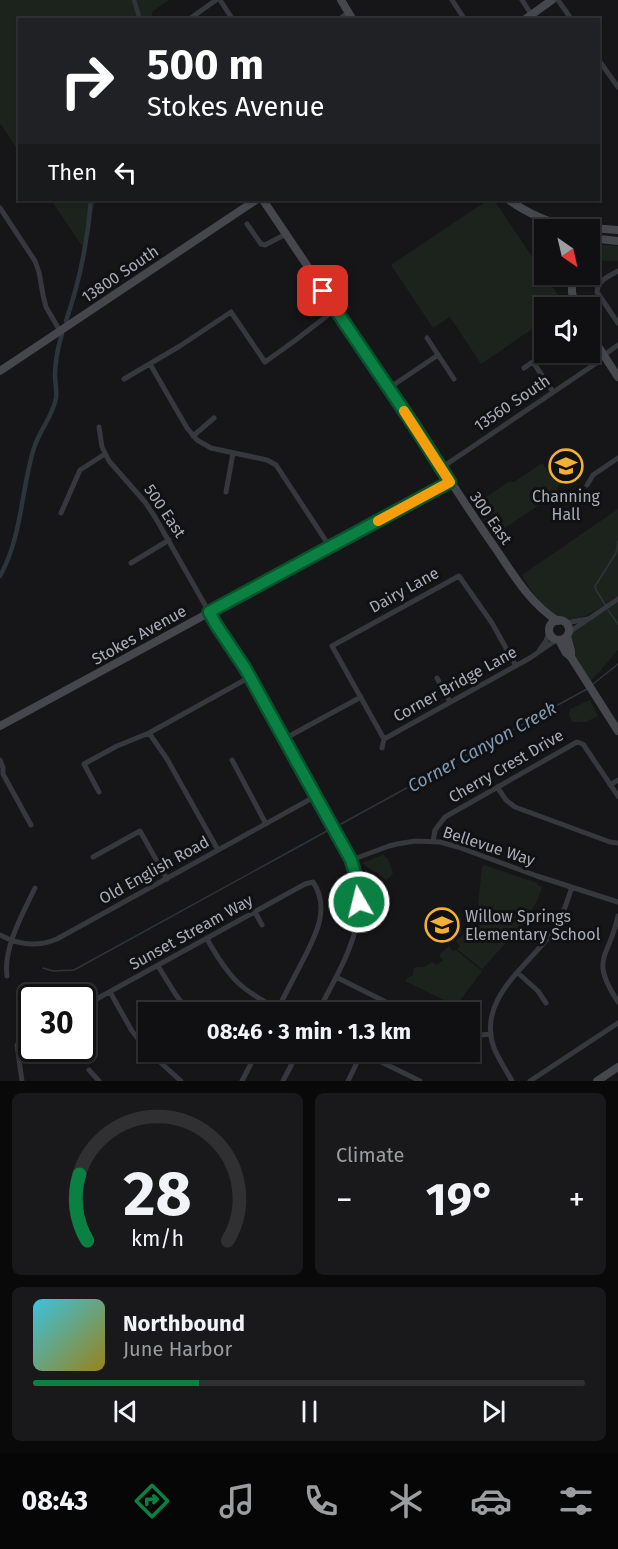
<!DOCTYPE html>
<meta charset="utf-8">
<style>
body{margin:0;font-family:"Fira Sans",sans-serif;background:#19191b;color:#f1f3f6;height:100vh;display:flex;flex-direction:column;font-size:22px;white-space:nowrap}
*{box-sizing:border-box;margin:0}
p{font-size:20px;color:#9c9d9f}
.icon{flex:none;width:33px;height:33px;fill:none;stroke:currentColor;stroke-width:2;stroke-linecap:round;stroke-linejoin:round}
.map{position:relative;height:1081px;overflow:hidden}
.drawer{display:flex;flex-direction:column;gap:12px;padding:12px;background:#09090a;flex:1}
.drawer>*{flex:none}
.banner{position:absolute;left:18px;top:18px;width:582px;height:183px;border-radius:0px;box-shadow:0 2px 4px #0004,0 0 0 2px #303032;background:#202124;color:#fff;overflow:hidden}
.needle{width:39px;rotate:146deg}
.tools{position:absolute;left:534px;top:219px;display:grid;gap:12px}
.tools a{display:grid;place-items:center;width:66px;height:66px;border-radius:0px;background:#101012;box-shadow:0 2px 4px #0004,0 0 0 2px #303032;font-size:30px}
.speed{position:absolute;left:18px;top:984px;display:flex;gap:12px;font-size:30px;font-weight:700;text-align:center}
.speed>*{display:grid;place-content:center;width:78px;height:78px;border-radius:50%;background:#101012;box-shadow:0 2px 4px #0004,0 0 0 2px #303032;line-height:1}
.speed .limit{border:3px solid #111;border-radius:9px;background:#fff;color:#111}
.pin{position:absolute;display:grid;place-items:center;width:51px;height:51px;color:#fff;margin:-26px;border-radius:12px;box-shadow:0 3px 9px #0006}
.me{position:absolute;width:66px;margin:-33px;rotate:352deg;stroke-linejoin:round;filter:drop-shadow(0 0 4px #0008)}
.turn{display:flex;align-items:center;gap:21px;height:126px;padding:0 30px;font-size:27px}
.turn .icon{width:78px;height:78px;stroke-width:2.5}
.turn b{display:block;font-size:42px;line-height:51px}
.then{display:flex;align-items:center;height:57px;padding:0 30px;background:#0003;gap:12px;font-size:22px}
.big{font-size:45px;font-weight:700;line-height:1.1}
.drawer .widget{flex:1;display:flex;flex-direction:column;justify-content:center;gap:9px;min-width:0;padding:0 21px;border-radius:9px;background:#19191b}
.drawer .dial{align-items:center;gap:0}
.dial svg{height:156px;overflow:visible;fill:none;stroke:#303032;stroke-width:7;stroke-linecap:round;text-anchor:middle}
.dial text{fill:#f1f3f6;stroke:none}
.song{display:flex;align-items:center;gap:18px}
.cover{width:72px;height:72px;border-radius:9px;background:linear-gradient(135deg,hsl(190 70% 55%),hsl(50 70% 35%))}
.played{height:6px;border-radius:3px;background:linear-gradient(90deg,#0b8043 30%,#303032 30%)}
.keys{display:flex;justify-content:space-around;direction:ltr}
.heat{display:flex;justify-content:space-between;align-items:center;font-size:33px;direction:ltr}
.drawer .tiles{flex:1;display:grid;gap:12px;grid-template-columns:1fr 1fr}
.widget:last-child{grid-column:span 2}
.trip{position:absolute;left:138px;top:1002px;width:342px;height:60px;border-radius:0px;background:#101012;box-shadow:0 2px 4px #0004,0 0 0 2px #303032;font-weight:700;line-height:60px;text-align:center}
.menu{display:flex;height:96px;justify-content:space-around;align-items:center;background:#060607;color:#9c9d9f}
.menu .icon{width:42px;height:42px}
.menu .active{color:#0b8043}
.menu b{font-size:27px;color:#f1f3f6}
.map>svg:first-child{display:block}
</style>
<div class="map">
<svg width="618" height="1081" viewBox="0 0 618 1081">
<rect width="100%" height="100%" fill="#161618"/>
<path fill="#1c231d" d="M0,0H169L152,12V19L20,20L19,152L0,123Z
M51,200H96L82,246Z
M488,200H494L566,307L544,308V321L481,364L450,317L433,328L391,265Z
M590,244L618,246V261L590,260Z
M542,463L553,477L563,471L568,479L558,486L557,493L497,533H494L478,510L476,504L508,482H514Z
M618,509V596C606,603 594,613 582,617C553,627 534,596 522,575Z
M618,602V650L591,681L573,653L569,638L572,633Z
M590,700L598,716L586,722H572L569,715L570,709Z
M383,855L388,859L393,874L386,880L379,875L378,872H374L362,863Z
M484,865L537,883L538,885L542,887L538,899L525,922L482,969L457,949L460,946L456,941L465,933L467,925H476L482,867Z
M449,946L453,951L456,950L482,971L456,1006L405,981L410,976H413L414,968L416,967H424L432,962L437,965L443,960L439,955Z"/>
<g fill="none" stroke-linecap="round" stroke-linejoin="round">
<path stroke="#2c353c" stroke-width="1.5" d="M606,606L596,590L595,586L616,553L618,541
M608,610L618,624
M593,684L618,664
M341,824L587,689
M43,968L53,971L74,970L327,831"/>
<path stroke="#2c353c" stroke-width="4.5" d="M134,0L140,20
M66,321C79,283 88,239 91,200
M0,576C22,537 21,490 34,448C39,431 53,416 56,398C57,390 55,382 55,375C55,361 58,347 62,334"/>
<path stroke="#37383d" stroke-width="5" d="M220,0L233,20
M452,0L465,20
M522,0L531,14
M558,0L572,20
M188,20L216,0
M338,20L349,12
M598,59L618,87
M0,208L35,261L39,272L43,295L46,307L60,331
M247,224L261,244L265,245L286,234
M618,271C609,276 597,281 597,292L618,323
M427,338L454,379
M604,355L618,345
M533,362L553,392
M150,364L187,428L197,440L211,448L267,460L276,465L330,547
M524,368L541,356
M124,379L180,346L231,312L265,362L293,342L336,309
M389,388L438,355
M99,427L102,447L109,461L145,502L155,517L217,626L245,668L351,860C373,921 344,960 318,1012
M193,436L214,418
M441,468L598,362
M587,485L593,475L618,458
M226,492L233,453
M61,513L80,470L105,454
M131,563L169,540
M565,623L588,619
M568,633L618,599
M539,651L546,641L549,632
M437,678L450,702
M149,733L167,759L218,850
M284,739L361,697
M384,739L332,646L459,576L492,623L516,666
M382,748L384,739L530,658L556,640
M0,760L3,768V774L31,825
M232,760L266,824
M610,785L618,780
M497,787L506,800L515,807L610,842L618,843
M99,792L84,764L117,746L149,733L250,677
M433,842L435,830L445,817L577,742L583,744L618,796
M93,857L140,831L167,879
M351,860L389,846L397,844L415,841L440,842L458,847L537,876L618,902
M255,912L262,925
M618,916C609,959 589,957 618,1002
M0,935C18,945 38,947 57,939L316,796
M207,939C230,980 242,991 284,1012
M158,966L176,995L189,1012
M518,973L538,991L546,1003
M7,976C3,948 23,913 35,888
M336,977L406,1012
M110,992L132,1031L148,1051
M82,1007L305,884L313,882C332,910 313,940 300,966C292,981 284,997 276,1012
M470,1036L491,1034
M149,1052L181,1081
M239,1052L253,1059
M361,1052L420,1081
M89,1070L99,1081
M22,1081L17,1045L32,1036
M242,1081L257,1052
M283,1081L298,1052
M348,1081L362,1052
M512,1081C506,1070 499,1060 494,1048C476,998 529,966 554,930C563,917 567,901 572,887
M530,1081L618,1023"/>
<path stroke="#45474d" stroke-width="8" d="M341,0L353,20
M524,20L552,0
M263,200C313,274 363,348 413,423C440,465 467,508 496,549C513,574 531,605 558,621
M509,200C529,215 551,222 575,230
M587,230L591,228L618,230
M590,238L618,241
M572,274V292L575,308
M590,334L618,377
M0,371L256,200
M549 630a10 10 0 1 1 20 0a10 10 0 1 1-20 0Z
M567,636L571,651V657
M559,640L566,653L571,657L618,731
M0,726L450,482
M597,1081L618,1067"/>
</g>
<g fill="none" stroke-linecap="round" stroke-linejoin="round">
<defs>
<path id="route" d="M323,291L413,424L450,482L209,612L217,626L245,668L351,860L357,880L359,902"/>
</defs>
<use href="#route" stroke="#07532c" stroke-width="15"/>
<use href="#route" stroke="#0b8043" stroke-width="10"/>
<path stroke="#f59e0b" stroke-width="10" d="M378,521L450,482L404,411"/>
</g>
<defs>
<symbol id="school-ring" viewBox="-11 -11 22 22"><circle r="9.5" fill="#111113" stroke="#f2b134" stroke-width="1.5"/><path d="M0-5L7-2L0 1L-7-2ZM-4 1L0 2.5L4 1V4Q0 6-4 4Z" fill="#f2b134"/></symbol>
</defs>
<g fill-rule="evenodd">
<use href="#school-ring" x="547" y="447" width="38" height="38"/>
<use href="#school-ring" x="423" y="906" width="38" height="38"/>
</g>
<g text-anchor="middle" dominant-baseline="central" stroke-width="6" stroke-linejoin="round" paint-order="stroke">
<g font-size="16" fill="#a8adb8" stroke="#111113">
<text transform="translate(120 274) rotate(-34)">13800 South</text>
<text transform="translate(512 403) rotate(-34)">13560 South</text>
<text transform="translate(165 511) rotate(56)">500 East</text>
<text transform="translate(491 518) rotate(55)">300 East</text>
<text transform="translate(404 590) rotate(-29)">Dairy Lane</text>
<text transform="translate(139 635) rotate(-29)">Stokes Avenue</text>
<text transform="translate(455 684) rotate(-29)">Corner Bridge Lane</text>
<text transform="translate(506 766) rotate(-30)">Cherry Crest Drive</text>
<text transform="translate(489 846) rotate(18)">Bellevue Way</text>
<text transform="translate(154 870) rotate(-29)">Old English Road</text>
<text transform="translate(191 932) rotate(-29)">Sunset Stream Way</text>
</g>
<g font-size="16" fill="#a8adb8" stroke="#111113">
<text x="566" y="496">Channing<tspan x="566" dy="18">Hall</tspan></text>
<text x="465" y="916" text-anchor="start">Willow Springs<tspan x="465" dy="18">Elementary School</tspan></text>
</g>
<g font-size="18" font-style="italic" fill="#7f9bb3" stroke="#111113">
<text transform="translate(482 747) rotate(-29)">Corner Canyon Creek</text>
</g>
</g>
</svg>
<div class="tools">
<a><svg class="needle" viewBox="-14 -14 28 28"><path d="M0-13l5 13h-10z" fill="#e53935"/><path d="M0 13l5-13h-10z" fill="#9c9d9f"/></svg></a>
<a><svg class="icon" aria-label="sound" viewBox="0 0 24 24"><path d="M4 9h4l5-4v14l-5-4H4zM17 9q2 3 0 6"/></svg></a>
</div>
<div class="speed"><div class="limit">30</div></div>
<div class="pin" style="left:323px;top:291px;background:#d93025"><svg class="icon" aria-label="arrive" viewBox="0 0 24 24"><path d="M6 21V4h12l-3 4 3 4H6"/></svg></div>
<svg class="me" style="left:359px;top:902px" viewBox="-20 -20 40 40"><circle r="17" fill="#0b8043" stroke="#fff" stroke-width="3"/><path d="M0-11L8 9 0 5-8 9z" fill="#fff"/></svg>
<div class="trip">08:46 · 3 min · 1.3 km</div>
<div class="banner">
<div class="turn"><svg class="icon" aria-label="right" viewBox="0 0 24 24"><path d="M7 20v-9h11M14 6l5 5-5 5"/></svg><div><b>500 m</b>Stokes Avenue</div></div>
<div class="then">Then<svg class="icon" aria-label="left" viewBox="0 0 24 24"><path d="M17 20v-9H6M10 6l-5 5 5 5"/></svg></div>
</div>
</div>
<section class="drawer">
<div class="tiles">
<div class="widget dial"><svg viewBox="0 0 100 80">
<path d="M14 69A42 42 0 1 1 86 69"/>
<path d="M14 69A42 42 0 0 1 10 35" stroke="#0b8043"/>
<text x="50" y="56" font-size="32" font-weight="700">28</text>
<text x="50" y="72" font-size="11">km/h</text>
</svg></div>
<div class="widget"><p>Climate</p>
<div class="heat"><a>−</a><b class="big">19°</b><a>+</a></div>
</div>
<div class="widget">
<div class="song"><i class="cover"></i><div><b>Northbound</b><p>June Harbor</p></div></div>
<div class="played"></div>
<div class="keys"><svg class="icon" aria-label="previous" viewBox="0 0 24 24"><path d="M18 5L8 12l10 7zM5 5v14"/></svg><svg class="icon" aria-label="pause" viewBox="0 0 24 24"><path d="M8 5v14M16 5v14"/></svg><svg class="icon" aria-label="next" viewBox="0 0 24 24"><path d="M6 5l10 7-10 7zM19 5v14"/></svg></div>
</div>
</div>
</section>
<nav class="menu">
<b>08:43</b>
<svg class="icon active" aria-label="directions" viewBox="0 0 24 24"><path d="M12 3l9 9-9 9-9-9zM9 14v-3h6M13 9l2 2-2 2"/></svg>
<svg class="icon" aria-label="music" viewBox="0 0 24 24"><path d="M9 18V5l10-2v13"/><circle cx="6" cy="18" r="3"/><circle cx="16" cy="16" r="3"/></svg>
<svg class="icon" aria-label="phone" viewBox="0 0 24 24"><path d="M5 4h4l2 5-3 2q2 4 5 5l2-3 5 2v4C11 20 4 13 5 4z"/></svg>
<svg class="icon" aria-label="climate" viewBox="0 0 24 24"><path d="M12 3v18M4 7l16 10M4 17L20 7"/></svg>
<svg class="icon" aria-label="car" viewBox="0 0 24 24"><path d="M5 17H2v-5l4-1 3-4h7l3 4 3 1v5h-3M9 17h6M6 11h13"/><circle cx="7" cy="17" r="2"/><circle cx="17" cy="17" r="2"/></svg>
<svg class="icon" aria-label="filters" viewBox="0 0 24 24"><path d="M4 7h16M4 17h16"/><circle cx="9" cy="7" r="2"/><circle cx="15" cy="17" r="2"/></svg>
</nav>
